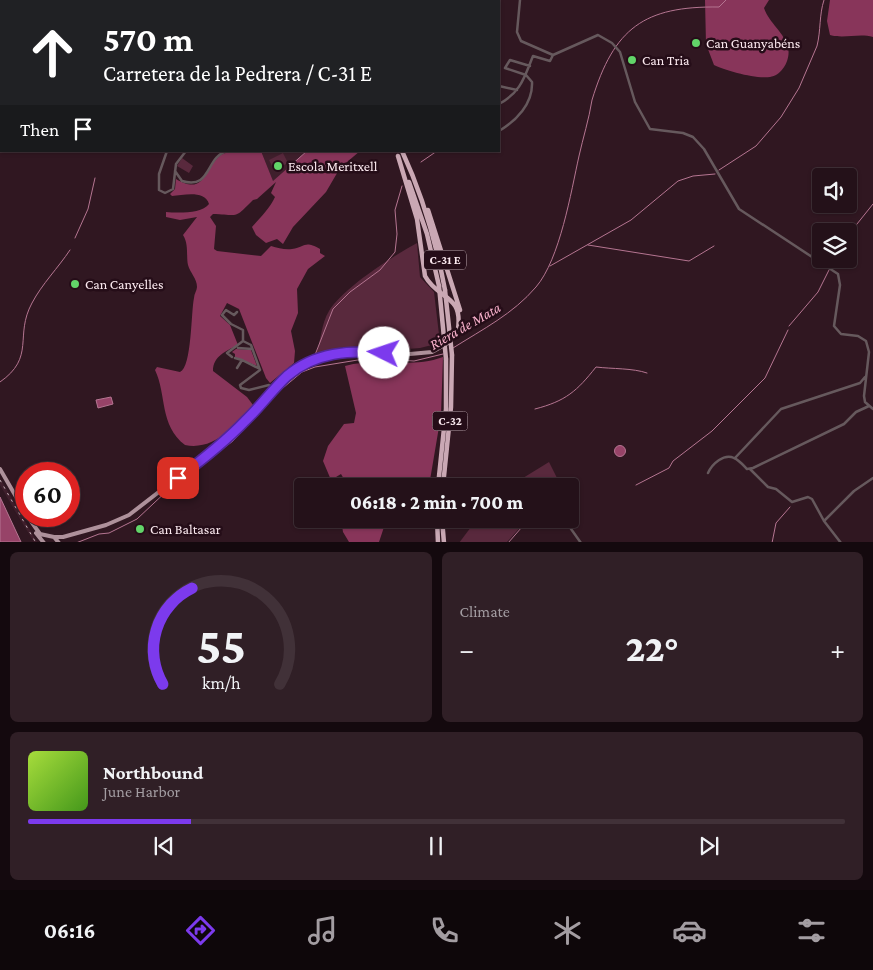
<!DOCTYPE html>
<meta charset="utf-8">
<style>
body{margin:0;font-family:"Crimson Pro",serif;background:#301f26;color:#f1f3f6;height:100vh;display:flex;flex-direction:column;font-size:19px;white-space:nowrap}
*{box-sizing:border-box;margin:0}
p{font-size:16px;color:#a39da2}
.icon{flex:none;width:28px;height:28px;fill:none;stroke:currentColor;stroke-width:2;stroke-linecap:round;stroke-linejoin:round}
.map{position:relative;height:542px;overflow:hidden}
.side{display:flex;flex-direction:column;gap:10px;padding:10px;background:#14090e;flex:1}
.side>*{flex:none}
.banner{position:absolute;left:0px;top:0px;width:500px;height:152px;box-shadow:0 1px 4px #0004,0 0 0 1px #413138;background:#202124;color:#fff;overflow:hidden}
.tools{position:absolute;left:812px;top:168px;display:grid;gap:10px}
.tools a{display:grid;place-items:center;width:45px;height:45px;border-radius:5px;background:#241119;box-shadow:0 1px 4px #0004,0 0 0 1px #413138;font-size:25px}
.speed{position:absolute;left:15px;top:462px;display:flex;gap:10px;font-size:25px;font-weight:700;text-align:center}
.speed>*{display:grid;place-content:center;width:65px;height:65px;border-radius:50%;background:#241119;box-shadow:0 1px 4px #0004,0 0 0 1px #413138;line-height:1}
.speed .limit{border:8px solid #d22;background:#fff;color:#111}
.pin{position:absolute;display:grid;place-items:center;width:42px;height:42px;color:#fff;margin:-21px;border-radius:10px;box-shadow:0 2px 8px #0006}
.me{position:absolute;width:55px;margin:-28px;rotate:274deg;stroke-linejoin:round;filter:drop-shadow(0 0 4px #0008)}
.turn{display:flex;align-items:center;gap:18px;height:105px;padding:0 20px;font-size:22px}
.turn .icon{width:65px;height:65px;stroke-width:2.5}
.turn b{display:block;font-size:35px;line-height:42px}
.then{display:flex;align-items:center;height:48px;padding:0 20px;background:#0003;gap:10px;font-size:19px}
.big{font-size:38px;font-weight:800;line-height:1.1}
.side .card{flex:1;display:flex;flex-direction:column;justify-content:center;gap:8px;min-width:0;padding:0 18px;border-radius:8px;background:#301f26}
.side .dial{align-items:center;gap:0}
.dial svg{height:130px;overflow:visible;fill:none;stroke:#413138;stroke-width:7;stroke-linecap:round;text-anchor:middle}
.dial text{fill:#f1f3f6;stroke:none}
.song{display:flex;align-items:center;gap:15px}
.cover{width:60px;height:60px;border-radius:8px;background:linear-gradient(135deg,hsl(80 70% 55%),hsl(100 70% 35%))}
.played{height:5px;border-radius:2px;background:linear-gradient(90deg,#7c3aed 20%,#413138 20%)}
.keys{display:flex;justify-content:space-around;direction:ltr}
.heat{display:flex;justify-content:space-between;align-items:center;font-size:28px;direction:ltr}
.side .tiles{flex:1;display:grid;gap:10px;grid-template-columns:1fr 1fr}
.card:last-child{grid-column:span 2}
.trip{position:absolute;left:294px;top:478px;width:285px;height:50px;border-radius:5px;background:#241119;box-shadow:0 1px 4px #0004,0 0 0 1px #413138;font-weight:800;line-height:50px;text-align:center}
.tabs{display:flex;height:80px;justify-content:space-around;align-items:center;background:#0e070a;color:#a39da2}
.tabs .icon{width:35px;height:35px}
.tabs .current{color:#7c3aed}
.tabs b{font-size:22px;color:#f1f3f6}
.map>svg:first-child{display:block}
</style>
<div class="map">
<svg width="873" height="543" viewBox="0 0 873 543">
<rect width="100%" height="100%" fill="#301721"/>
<path fill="#3f1f2c" d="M261,151H307L273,182Z
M0,478L30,530L37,542H34L15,511L0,485Z"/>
<path fill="#59293d" d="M283,153L288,163L274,170L269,160Z
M182,158L193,166L189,173L177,166Z
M417,243L420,277L434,292L440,343L420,348L395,350L343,347L316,355C321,341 321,324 329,311C343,288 393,256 417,243Z
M549,462L561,486H510Z
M477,519H531L524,523L507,542L459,543Z"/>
<path fill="#88355a" d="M705,0H769L764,8C769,23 785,33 788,48C791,59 782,76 770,77C756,79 726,71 714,65L706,44Z
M830,0H873V37C859,33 844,39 830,35L827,21Z
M261,151L273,181L307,151H360L340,168L326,192L293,227L283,244L277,239L266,243L256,235L252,227C260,218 270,208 275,197L271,193L276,182L257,199L253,200C234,219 240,215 213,214L210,217L216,226L214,249L217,251L261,256L271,246C278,248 285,250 292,249C306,247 304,240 320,249V253L325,256L308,269L297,289L298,313L291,331L295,351L294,363L270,383L266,378L239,309L227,303L220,316L230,325L238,345C226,351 213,356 213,371L247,397L253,405C235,425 215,451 185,445C159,425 167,395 155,370L157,367L180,372C192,367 191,311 194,298C194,294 197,290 197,287C197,278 190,273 188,265C186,256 189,244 183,235L197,217L180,220L166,217V212C177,213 202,214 209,204C205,190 184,195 172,196L170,194L175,189L176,179C206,197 204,167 221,155C230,149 250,151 261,151Z
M236,349L251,350L257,366L235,357V354L232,352Z
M443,357L441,415L429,486H348L341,474L331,480L323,461L328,446L344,424L354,423L356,413L345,366C378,357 411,369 443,357Z
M341,519H376L385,524L379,542H349L343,532Z"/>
<path fill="#974368" stroke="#b57591" d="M111,397L113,404L98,408L96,400Z
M614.5 451a5.5 5.5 0 1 1 11 0a5.5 5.5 0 1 1-11 0Z
M0,497L21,542H0Z"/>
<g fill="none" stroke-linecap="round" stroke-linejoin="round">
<path stroke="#b57591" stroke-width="1" d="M461,0H472
M0,97L1,95
M421,162L437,151
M289,167L307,151
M719,170L756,146L781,117L799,88L817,46C821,30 819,15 824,0
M849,234L873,204
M75,238L88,209L95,178
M588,245L689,261L714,246
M830,265V259
M550,266L631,220L678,181L693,176L715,174
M789,326L818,292L829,270
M453,348C483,329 513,314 536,287C560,259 571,192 579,156C583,138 589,119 592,100C614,28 644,6 719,7L726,0
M315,355L333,309L350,292L380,270L395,252L397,234L395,210L402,186
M0,382C36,357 14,336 32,303C42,284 58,268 70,250
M535,409C566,401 577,391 596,367C612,369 633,368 647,373
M636,485L669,468L673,461L712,431L765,378L788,330
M570,504L574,503
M76,543L99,534L109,533L137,519L170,488L233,441L278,392L302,372L315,367L370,358L414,361L443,354
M508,543L529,519
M772,543L776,523L790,507"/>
<path stroke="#66595d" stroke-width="2.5" d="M132,0L133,1
M154,0L156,1
M196,0L197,1
M520,0L517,32L521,41L553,55L598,35L612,43L620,52L635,102L650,129L683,133L693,137L704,149L739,209L838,274L840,285L834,326L841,334L858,336L866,341L869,352L864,396L865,402L873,409
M184,1L185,0
M526,75L505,68L510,60L530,66
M499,86L517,90
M499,104C521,92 524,78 533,56L550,61L553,55
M499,131C516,121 533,104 532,82L526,75
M167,151L159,174V190L165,193L173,189L176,164L186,151
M175,171L182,181C212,190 205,157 227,151
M237,312L234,315L226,310L222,315L231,324L243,330V341
M243,341L251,345L260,370L240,385L241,388L249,390L269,385L275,388
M238,348L252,349
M232,357L227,353L243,341
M235,358L242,360
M237,368L242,360L258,368
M735,458L781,409L860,383L865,377
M750,469L768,487L776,489L792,502L808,497L812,499L824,521L841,543
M708,473C712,464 724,453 734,458C739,460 744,466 747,469L753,468L844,424L856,412L869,406
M564,519L581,543
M824,521L854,491L873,478"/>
<path stroke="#ae919b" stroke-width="4" d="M0,469L26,514
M28,517L40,534L54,537L59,543
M36,533L44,543
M54,537H63L106,525L129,515L217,447L252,415L287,376L306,364L319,358L344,352L399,355L432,352L448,343L458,329"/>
<path stroke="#caa8b4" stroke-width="4.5" d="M302,0L303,1
M307,0L308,1
M314,0V1
M320,0V1
M402,151C423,196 436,242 445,290
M398,156L417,219L425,276C438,300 463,294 458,329
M409,182L427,234L439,286
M428,210L460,310
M438,486L446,409V359
M443,486L451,407L452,355
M437,519L438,543
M442,519L444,543"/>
<path stroke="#c5b1b8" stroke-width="1" stroke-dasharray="2.5 5" stroke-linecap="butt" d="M0,480L36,543"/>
<path stroke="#caa8b4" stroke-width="4.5" d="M439,286L446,359
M445,290L452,355"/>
</g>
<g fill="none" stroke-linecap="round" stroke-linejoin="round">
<defs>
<path id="route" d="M178,478C202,460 225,442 245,421C260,407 272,390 287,376C315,352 350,350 384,353"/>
</defs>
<use href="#route" stroke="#51269a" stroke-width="12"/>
<use href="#route" stroke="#7c3aed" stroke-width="9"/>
</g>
<g fill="#62d469" stroke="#250d18" stroke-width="2">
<circle cx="696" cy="43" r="5"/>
<circle cx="632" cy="60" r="5"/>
<circle cx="278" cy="166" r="5"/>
<circle cx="75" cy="284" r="5"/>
<circle cx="140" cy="529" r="5"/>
</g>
<g text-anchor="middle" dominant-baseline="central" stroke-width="5" stroke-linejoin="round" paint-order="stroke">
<g fill="#250d18" stroke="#bca8af" stroke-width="1">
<rect x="424" y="250.5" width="42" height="19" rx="4"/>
<rect x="432.5" y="411.5" width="35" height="19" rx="4"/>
</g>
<g font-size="12" font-weight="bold" fill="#fceaf0">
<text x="445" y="260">C-31 E</text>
<text x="450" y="421">C-32</text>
</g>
<g font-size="14" fill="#fceaf0" stroke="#250d18" text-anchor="start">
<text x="706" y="43">Can Guanyabéns</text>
<text x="642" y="60">Can Tria</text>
<text x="288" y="166">Escola Meritxell</text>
<text x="85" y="284">Can Canyelles</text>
<text x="150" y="529">Can Baltasar</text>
</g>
<g font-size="15" font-style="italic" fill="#f8b0cb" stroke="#250d18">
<text transform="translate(465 326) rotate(-30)">Riera de Mata</text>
</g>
</g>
</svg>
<div class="tools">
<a><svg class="icon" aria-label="sound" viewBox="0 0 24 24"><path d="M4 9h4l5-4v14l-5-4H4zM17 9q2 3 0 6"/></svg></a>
<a><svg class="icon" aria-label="layers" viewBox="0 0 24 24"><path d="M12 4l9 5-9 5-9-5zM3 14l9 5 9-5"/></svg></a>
</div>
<div class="speed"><div class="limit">60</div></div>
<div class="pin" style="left:178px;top:478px;background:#d93025"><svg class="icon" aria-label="arrive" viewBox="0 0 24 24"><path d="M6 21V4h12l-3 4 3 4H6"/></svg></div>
<svg class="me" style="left:384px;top:353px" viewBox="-20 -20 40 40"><circle r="19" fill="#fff"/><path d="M0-13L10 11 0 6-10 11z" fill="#7c3aed"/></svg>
<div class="trip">06:18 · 2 min · 700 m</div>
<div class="banner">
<div class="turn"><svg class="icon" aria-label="ahead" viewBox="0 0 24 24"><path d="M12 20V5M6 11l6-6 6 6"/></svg><div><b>570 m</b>Carretera de la Pedrera / C-31 E</div></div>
<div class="then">Then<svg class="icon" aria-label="arrive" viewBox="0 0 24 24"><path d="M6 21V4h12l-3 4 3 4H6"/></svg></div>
</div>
</div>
<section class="side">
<div class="tiles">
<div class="card dial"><svg viewBox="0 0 100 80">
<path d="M14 69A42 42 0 1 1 86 69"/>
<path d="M14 69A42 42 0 0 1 32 10" stroke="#7c3aed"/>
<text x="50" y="56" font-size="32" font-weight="700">55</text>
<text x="50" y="72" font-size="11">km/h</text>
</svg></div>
<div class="card"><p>Climate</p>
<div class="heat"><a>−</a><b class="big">22°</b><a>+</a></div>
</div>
<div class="card">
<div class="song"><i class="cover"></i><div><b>Northbound</b><p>June Harbor</p></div></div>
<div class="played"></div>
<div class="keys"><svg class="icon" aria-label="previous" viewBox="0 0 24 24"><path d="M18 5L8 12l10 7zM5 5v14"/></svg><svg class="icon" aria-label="pause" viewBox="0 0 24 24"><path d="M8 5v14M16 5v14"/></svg><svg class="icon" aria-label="next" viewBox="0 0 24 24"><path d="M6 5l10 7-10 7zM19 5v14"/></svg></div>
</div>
</div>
</section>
<nav class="tabs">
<b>06:16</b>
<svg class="icon current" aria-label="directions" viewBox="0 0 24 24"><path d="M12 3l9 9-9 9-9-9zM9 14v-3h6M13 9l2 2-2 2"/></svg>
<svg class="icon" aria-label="music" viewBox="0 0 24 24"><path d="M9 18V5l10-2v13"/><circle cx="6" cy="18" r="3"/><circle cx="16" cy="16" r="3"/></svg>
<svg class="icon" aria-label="phone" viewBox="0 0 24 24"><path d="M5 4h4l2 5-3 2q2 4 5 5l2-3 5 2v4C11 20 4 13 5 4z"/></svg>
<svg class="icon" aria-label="climate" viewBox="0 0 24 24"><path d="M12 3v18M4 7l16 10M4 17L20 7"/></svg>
<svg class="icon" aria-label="car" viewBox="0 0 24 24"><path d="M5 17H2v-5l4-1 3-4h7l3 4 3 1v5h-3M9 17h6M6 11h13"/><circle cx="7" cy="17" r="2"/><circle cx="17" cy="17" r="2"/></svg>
<svg class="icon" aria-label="filters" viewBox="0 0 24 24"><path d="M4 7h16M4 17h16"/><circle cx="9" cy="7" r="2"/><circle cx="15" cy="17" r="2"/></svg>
</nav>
